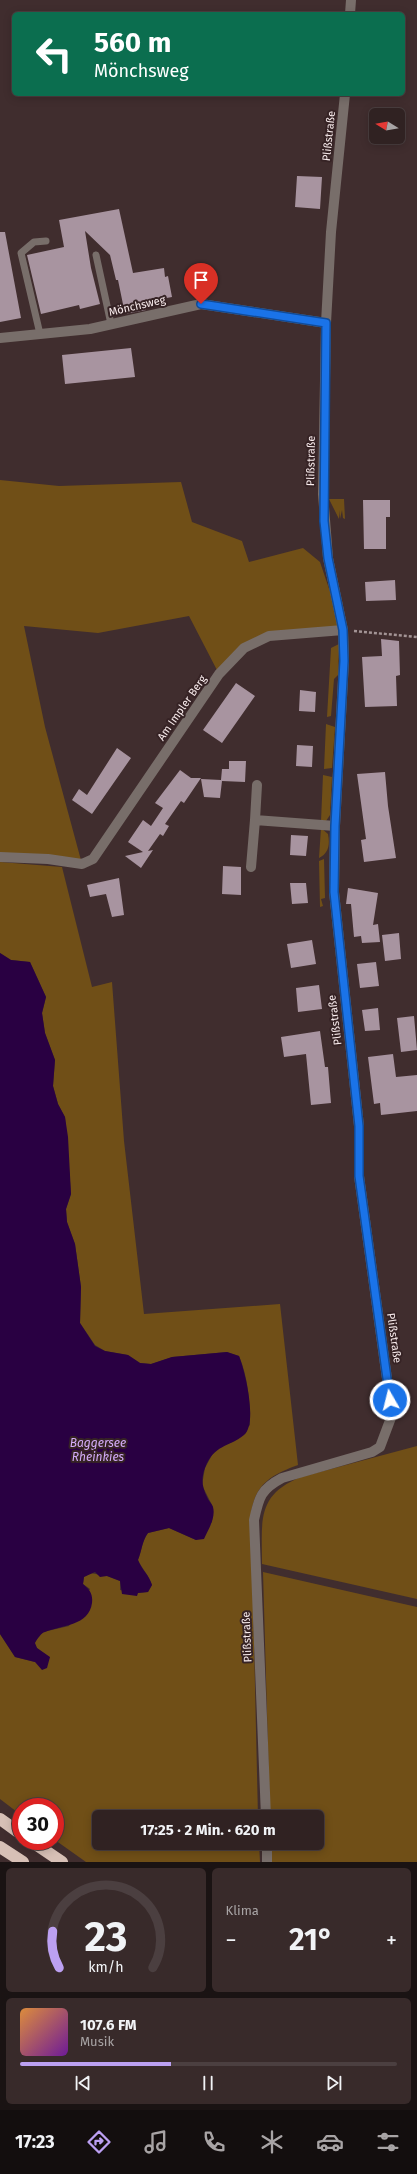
<!DOCTYPE html>
<html lang="de">
<meta charset="utf-8">
<style>
body{margin:0;font-family:"Fira Sans",sans-serif;background:#382a2a;color:#f1f3f6;height:100vh;display:flex;flex-direction:column;font-size:15px;white-space:nowrap}
*{box-sizing:border-box;margin:0}
p{font-size:13px;color:#a8a4a5}
.icon{flex:none;width:22px;height:22px;fill:none;stroke:currentColor;stroke-width:2;stroke-linecap:round;stroke-linejoin:round}
.map{position:relative;height:1862px;overflow:hidden}
.sheet{display:flex;flex-direction:column;gap:6px;padding:6px;background:#1a1313;flex:1}
.sheet>*{flex:none}
.guide{position:absolute;left:12px;top:12px;width:393px;height:84px;border-radius:6px;box-shadow:0 2px 10px #0003,0 0 0 1px #4b3f40;background:#0b6e4f;color:#fff;overflow:hidden}
.needle{width:26px;rotate:281deg}
.controls{position:absolute;left:369px;top:108px;display:grid;gap:8px}
.controls a{display:grid;place-items:center;width:36px;height:36px;border-radius:6px;background:#302222;box-shadow:0 2px 10px #0003,0 0 0 1px #4b3f40;font-size:20px}
.speed{position:absolute;left:12px;top:1798px;display:flex;gap:8px;font-size:20px;font-weight:700;text-align:center}
.speed>*{display:grid;place-content:center;width:52px;height:52px;border-radius:50%;background:#302222;box-shadow:0 2px 10px #0003,0 0 0 1px #4b3f40;line-height:1}
.speed .limit{border:6px solid #d22;background:#fff;color:#111}
.pin{position:absolute;display:grid;place-items:center;width:34px;height:34px;color:#fff;margin:-41px -17px;border-radius:50% 50% 50% 0;rotate:-45deg;box-shadow:0 0 4px #0007}
.pin .icon{rotate:45deg}
.me{position:absolute;width:44px;margin:-22px;rotate:352deg;stroke-linejoin:round;filter:drop-shadow(0 0 3px #0008)}
.turn{display:flex;align-items:center;gap:14px;height:84px;padding:0 16px;font-size:18px}
.turn .icon{width:52px;height:52px;stroke-width:2.5}
.turn b{display:block;font-size:28px;line-height:34px}
.big{font-size:30px;font-weight:700;line-height:1.1}
.sheet .widget{flex:1;display:flex;flex-direction:column;justify-content:center;gap:6px;min-width:0;padding:0 14px;border-radius:6px;background:#382a2a}
.sheet .dial{align-items:center;gap:0}
.dial svg{height:104px;overflow:visible;fill:none;stroke:#4b3f40;stroke-width:7;stroke-linecap:round;text-anchor:middle}
.dial text{fill:#f1f3f6;stroke:none}
.song{display:flex;align-items:center;gap:12px}
.cover{width:48px;height:48px;border-radius:6px;background:linear-gradient(135deg,hsl(30 70% 55%),hsl(280 70% 35%))}
.played{height:4px;border-radius:2px;background:linear-gradient(90deg,#bca0f2 40%,#4b3f40 40%)}
.keys{display:flex;justify-content:space-around;direction:ltr}
.heat{display:flex;justify-content:space-between;align-items:center;font-size:22px;direction:ltr}
.sheet .tiles{flex:1;display:grid;gap:6px;grid-template-columns:1fr 1fr}
.widget:last-child{grid-column:span 2}
.trip{position:absolute;left:92px;top:1810px;width:232px;height:40px;border-radius:6px;background:#302222;box-shadow:0 2px 10px #0003,0 0 0 1px #4b3f40;font-weight:700;line-height:40px;text-align:center}
.menu{display:flex;height:64px;justify-content:space-around;align-items:center;background:#130e0e;color:#a8a4a5}
.menu .icon{width:28px;height:28px}
.menu .active{color:#bca0f2}
.menu b{font-size:18px;color:#f1f3f6}
.map>svg:first-child{display:block}
</style>
<div class="map">
<svg width="417" height="1862" viewBox="0 0 417 1862">
<rect width="100%" height="100%" fill="#402d2e"/>
<path fill="#704f17" d="M0,480L59,486L181,482L192,522L242,541L249,562L303,548L320,562L343,630L269,636L244,648L219,674L189,616L98,633L24,626L45,727L82,864L0,857Z
M329,499H344L345,519L343,518L342,510L340,519V510L339,519Z
M339,644L338,675L334,679L331,716L327,717L331,648Z
M326,724L335,727L332,768L324,769Z
M323,775L332,777L330,815L326,821H321Z
M321,828L328,834C330,844 329,853 319,858Z
M324,859L325,898L321,899L323,906L320,907L319,861Z
M0,862L62,867L92,987L112,982L124,1141L144,1314L280,1304L298,1465C271,1475 255,1484 251,1514L258,1817H99V1843H259L260,1862H86L55,1840V1807H21V1815L0,1799V1634L15,1657L35,1662L50,1658L37,1648L34,1643L43,1632L69,1626L90,1589L83,1584L84,1577L90,1573L107,1576L120,1581V1590L138,1593L148,1592L152,1585C149,1575 142,1569 138,1560C142,1550 142,1541 148,1533L169,1528L196,1540L212,1522L213,1507L202,1485L205,1468L212,1455L222,1446L235,1441L250,1425C250,1401 248,1377 239,1356L227,1352L172,1357L151,1364L140,1363L128,1355L105,1351L95,1345L80,1323L81,1287L75,1244L67,1222L66,1209L71,1194L65,1117L58,1104L53,1086L55,1060L45,1033L42,1013L46,997L30,962L11,960L0,953Z
M417,1446V1599L262,1564C262,1521 256,1495 301,1477Z
M263,1572L417,1607V1862H271V1843H317V1817H270Z"/>
<path fill="#290042" d="M0,953L11,960L30,962L46,997L42,1013L45,1033L55,1060L53,1086L58,1104L65,1117L68,1137L71,1194L66,1209L67,1222L75,1244L81,1287L80,1323L95,1346L105,1351L128,1355L140,1363L151,1364L172,1357L227,1352L239,1356C245,1371 258,1423 244,1435C228,1448 214,1444 205,1468C201,1478 202,1487 207,1497C208,1500 212,1504 213,1507C216,1518 208,1530 204,1539L196,1540L169,1528L148,1533C142,1541 142,1550 138,1560C142,1570 149,1575 152,1585L148,1592L138,1593L137,1596L122,1594L120,1581L107,1576L100,1577L95,1572L84,1577L83,1584C90,1590 93,1594 92,1603C89,1626 62,1625 45,1632C41,1633 37,1639 35,1643L37,1648L50,1657L47,1668L42,1670L35,1662L15,1657L0,1634Z"/>
<path fill="#a894a0" d="M297,176L322,177L320,209L295,207Z
M119,209L133,273L164,268L165,277L168,276L172,297L145,302L146,310L125,314L118,280H116L110,255L85,231L91,268L100,304L80,309L79,305L41,314L27,255L64,247L59,220Z
M0,232H5L21,318L0,322Z
M131,348L135,377L65,384L62,355Z
M363,500H390V517H386V549H364Z
M395,580L396,600L366,601L365,582Z
M381,639L399,641L400,675L396,676L397,706L365,707L362,657L382,656Z
M236,683L255,696L222,743L203,730Z
M300,690L316,692L315,712L299,711Z
M297,745L313,746L312,767L296,766Z
M117,748L131,758L92,814L72,800L79,789L87,795Z
M229,761H246L245,782L222,781L220,798L204,797L201,779L221,780L222,769H229Z
M180,770L191,778H201L184,803L181,801L165,824L169,826L163,836L160,834L148,851L153,850L141,868L125,856L143,852L128,842L143,820L151,826L163,808L155,803Z
M385,772L388,806L396,858L364,862L361,840L366,839L357,774Z
M291,835L308,836L306,856L290,855Z
M223,866L241,867V895L222,894Z
M119,878L124,915L112,917L106,894L90,897L87,885Z
M290,883H306L308,903L292,904Z
M348,888L378,893L373,925L378,924L380,942L362,943L361,936L354,937L351,904H346Z
M399,933L401,959L385,961L382,935Z
M312,940L316,964L291,968L287,944Z
M376,962L379,986L360,988L357,964Z
M319,985L322,1009L298,1012L296,988Z
M378,1008L380,1030L365,1031L362,1010Z
M414,1016L417,1050L401,1052L397,1018Z
M320,1031L325,1067H328L331,1103L311,1105L306,1054L284,1057L281,1037Z
M393,1054L396,1077L417,1075V1111L381,1115L380,1103L374,1104L368,1057Z"/>
<g fill="none" stroke-linecap="round" stroke-linejoin="round">
<path stroke="#a39495" stroke-width="2.5" stroke-dasharray="3 2" stroke-linecap="butt" d="M354,631L417,637"/>
<path stroke="#786e6a" stroke-width="7" d="M96,255L111,324
M40,334L21,253L34,242L46,241"/>
<path stroke="#786e6a" stroke-width="10" d="M350,14L351,0
M0,338L90,329L201,304L326,323
M255,820L257,785
M0,857L48,859L82,864L93,859L219,674L244,648L269,636L343,630
M251,867L255,820L335,826
M266,1817L254,1520C259,1497 261,1489 282,1478L372,1452L380,1447L392,1415L359,1176V1126L334,892L335,826L344,661L343,630L328,558L323,494L326,323L331,232L345,94
M267,1843V1862"/>
<path stroke="#d7c0b6" stroke-width="12" d="M0,1819L21,1834
M31,1841L62,1862
M0,1847L23,1862"/>
</g>
<g fill="none" stroke-linecap="round" stroke-linejoin="round">
<defs>
<path id="route" d="M201,304L326,323L324,521L328,558L343,630L344,661L335,826L334,892L359,1126V1176L390,1400"/>
</defs>
<use href="#route" stroke="#114b97" stroke-width="10"/>
<use href="#route" stroke="#1a73e8" stroke-width="7"/>
</g>
<g text-anchor="middle" dominant-baseline="central" stroke-width="4" stroke-linejoin="round" paint-order="stroke">
<g font-size="11" fill="#f9eced" stroke="#362325">
<text transform="translate(329 136) rotate(-84)">Plißstraße</text>
<text transform="translate(137 306) rotate(-13)">Mönchsweg</text>
<text transform="translate(311 461) rotate(-89)">Plißstraße</text>
<text transform="translate(182 708) rotate(-55)">Am Impler Berg</text>
<text transform="translate(335 1020) rotate(-97)">Plißstraße</text>
<text transform="translate(394 1338) rotate(82)">Plißstraße</text>
<text transform="translate(247 1637) rotate(-92)">Plißstraße</text>
</g>
<g font-size="12" font-style="italic" fill="#d4acf9" stroke="#362325">
<text x="98" y="1443">Baggersee<tspan x="98" dy="14">Rheinkies</tspan></text>
</g>
</g>
</svg>
<div class="controls">
<a><svg class="needle" viewBox="-14 -14 28 28"><path d="M0-13l5 13h-10z" fill="#e53935"/><path d="M0 13l5-13h-10z" fill="#a8a4a5"/></svg></a>
</div>
<div class="speed"><div class="limit">30</div></div>
<div class="pin" style="left:201px;top:304px;background:#d93025"><svg class="icon" aria-label="arrive" viewBox="0 0 24 24"><path d="M6 21V4h12l-3 4 3 4H6"/></svg></div>
<svg class="me" style="left:390px;top:1400px" viewBox="-20 -20 40 40"><circle r="17" fill="#1a73e8" stroke="#fff" stroke-width="3"/><path d="M0-11L8 9 0 5-8 9z" fill="#fff"/></svg>
<div class="trip">17:25 · 2 Min. · 620 m</div>
<div class="guide">
<div class="turn"><svg class="icon" aria-label="left" viewBox="0 0 24 24"><path d="M17 20v-9H6M10 6l-5 5 5 5"/></svg><div><b>560 m</b>Mönchsweg</div></div>
</div>
</div>
<section class="sheet">
<div class="tiles">
<div class="widget dial"><svg viewBox="0 0 100 80">
<path d="M14 69A42 42 0 1 1 86 69"/>
<path d="M14 69A42 42 0 0 1 9 41" stroke="#bca0f2"/>
<text x="50" y="56" font-size="32" font-weight="700">23</text>
<text x="50" y="72" font-size="11">km/h</text>
</svg></div>
<div class="widget"><p>Klima</p>
<div class="heat"><a>−</a><b class="big">21°</b><a>+</a></div>
</div>
<div class="widget">
<div class="song"><i class="cover"></i><div><b>107.6 FM</b><p>Musik</p></div></div>
<div class="played"></div>
<div class="keys"><svg class="icon" aria-label="previous" viewBox="0 0 24 24"><path d="M18 5L8 12l10 7zM5 5v14"/></svg><svg class="icon" aria-label="pause" viewBox="0 0 24 24"><path d="M8 5v14M16 5v14"/></svg><svg class="icon" aria-label="next" viewBox="0 0 24 24"><path d="M6 5l10 7-10 7zM19 5v14"/></svg></div>
</div>
</div>
</section>
<nav class="menu">
<b>17:23</b>
<svg class="icon active" aria-label="directions" viewBox="0 0 24 24"><path d="M12 3l9 9-9 9-9-9zM9 14v-3h6M13 9l2 2-2 2"/></svg>
<svg class="icon" aria-label="music" viewBox="0 0 24 24"><path d="M9 18V5l10-2v13"/><circle cx="6" cy="18" r="3"/><circle cx="16" cy="16" r="3"/></svg>
<svg class="icon" aria-label="phone" viewBox="0 0 24 24"><path d="M5 4h4l2 5-3 2q2 4 5 5l2-3 5 2v4C11 20 4 13 5 4z"/></svg>
<svg class="icon" aria-label="climate" viewBox="0 0 24 24"><path d="M12 3v18M4 7l16 10M4 17L20 7"/></svg>
<svg class="icon" aria-label="car" viewBox="0 0 24 24"><path d="M5 17H2v-5l4-1 3-4h7l3 4 3 1v5h-3M9 17h6M6 11h13"/><circle cx="7" cy="17" r="2"/><circle cx="17" cy="17" r="2"/></svg>
<svg class="icon" aria-label="filters" viewBox="0 0 24 24"><path d="M4 7h16M4 17h16"/><circle cx="9" cy="7" r="2"/><circle cx="15" cy="17" r="2"/></svg>
</nav>
